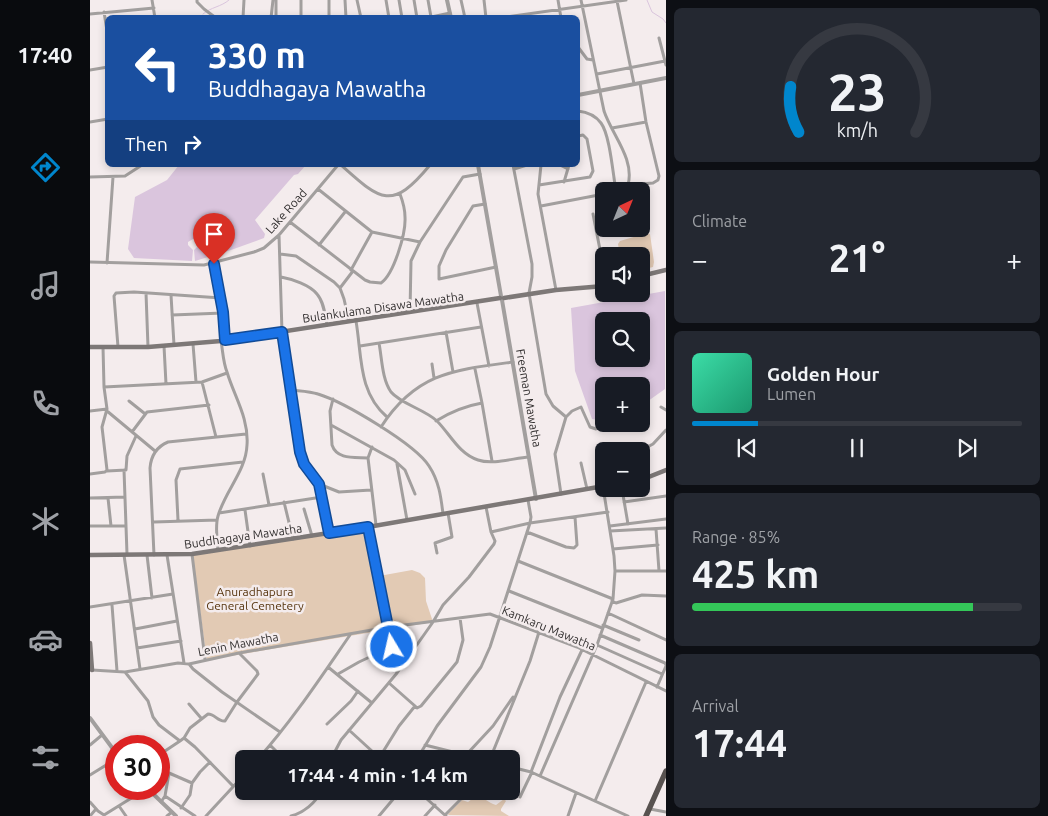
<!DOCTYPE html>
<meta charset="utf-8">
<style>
body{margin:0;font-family:Ubuntu,sans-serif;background:#242831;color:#f1f3f6;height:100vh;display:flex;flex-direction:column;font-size:19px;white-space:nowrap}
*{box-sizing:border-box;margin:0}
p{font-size:16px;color:#9ea1a6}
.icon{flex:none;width:28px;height:28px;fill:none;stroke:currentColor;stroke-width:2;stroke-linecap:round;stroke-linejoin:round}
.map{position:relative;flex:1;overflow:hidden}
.panel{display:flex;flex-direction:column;gap:8px;padding:8px;background:#0d0f14;width:382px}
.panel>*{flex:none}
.guide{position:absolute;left:15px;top:15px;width:475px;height:152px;border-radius:8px;box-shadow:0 2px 8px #0003;background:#1a4fa0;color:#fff;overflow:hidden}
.needle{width:32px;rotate:43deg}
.tools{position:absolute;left:505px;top:182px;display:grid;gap:10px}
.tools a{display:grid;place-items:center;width:55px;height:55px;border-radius:8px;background:#171b24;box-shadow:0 2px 8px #0003;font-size:25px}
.speed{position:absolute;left:15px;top:735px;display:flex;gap:10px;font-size:25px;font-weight:700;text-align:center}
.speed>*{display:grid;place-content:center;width:65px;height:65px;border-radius:50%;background:#171b24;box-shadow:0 2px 8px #0003;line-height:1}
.speed .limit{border:8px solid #d22;background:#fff;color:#111}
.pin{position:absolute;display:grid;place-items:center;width:42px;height:42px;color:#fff;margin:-51px -21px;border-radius:50% 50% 50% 0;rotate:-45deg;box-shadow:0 0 5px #0007}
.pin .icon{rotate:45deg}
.me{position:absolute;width:55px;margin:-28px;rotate:351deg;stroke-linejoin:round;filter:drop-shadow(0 0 4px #0008)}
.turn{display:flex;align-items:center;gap:18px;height:105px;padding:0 20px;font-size:22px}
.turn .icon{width:65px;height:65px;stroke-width:2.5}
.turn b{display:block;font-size:35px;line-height:42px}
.then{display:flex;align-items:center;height:48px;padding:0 20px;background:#0003;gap:10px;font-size:19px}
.big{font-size:38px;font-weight:700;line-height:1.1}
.panel .tile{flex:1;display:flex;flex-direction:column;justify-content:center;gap:8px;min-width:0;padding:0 18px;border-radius:8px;background:#242831}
.panel .dial{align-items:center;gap:0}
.dial svg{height:130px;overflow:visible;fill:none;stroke:#363941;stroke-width:7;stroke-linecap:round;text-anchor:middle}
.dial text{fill:#f1f3f6;stroke:none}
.song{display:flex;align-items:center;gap:15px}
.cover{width:60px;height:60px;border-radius:8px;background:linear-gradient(135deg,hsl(160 70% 55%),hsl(160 70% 35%))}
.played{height:5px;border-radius:2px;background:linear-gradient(90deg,#0086cd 20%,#363941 20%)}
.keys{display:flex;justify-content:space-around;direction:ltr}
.heat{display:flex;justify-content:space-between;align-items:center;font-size:28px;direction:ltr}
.charge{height:8px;border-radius:4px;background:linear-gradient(90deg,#34c759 85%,#363941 0)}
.trip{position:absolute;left:145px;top:750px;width:285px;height:50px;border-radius:8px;background:#171b24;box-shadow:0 2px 8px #0003;font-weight:700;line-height:50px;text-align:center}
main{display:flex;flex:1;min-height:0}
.menu{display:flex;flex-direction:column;width:90px;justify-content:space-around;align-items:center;background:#090b0e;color:#9ea1a6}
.menu .icon{width:35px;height:35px}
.menu .selected{color:#0086cd}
.menu b{font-size:22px;color:#f1f3f6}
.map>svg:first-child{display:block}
</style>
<main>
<nav class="menu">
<b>17:40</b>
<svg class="icon selected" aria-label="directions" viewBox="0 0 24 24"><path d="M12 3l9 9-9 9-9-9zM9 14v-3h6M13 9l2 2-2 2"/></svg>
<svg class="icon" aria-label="music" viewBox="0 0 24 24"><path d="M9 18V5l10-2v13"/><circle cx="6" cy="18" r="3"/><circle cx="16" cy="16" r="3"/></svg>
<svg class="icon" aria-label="phone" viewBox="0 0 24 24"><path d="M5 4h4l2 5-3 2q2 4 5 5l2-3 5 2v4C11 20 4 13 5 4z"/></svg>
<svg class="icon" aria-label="climate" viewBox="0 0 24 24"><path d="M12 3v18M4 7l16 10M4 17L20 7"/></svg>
<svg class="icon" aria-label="car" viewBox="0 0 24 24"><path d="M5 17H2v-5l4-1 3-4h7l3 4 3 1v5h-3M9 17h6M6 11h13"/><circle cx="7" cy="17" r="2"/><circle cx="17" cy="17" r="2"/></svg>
<svg class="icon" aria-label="filters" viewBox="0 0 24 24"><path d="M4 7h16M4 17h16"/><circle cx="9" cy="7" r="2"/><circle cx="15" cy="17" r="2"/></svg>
</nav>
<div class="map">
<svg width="576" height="816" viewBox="0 0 576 816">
<rect width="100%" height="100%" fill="#f4eced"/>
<path fill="#e2cab4" d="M557,233L560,234L564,262L563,267L551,270V256H530L528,244L530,241Z
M278,527L289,576L322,570L330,573L335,578L336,601L343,622L117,660L102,554Z
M386,796C393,796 398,803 406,805L414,799L416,801L411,809V811L419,816L358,815L359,813L372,800L378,802Z"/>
<path fill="#dac5dd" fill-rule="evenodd" d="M89,165H216L208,174L204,175L165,220L175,234L174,238L141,250L105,261L104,250L109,245L108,241L103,239L98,242V245L103,250L102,261L44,258L38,249L45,197L77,180Z
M575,291V389L551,406V386H514V421L502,419L485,371L481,308ZM514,321H551V359H514Z"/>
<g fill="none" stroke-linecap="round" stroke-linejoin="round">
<path stroke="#dac5dd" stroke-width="1" d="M557,0L562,12L573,19L576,23
M113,14C121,7 131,7 139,0"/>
<path stroke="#a29f9e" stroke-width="3" d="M62,0L65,18
M107,0V2L114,9L126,18
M211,0V18
M239,0V18
M255,0L256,18
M267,0L271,18
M296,0L299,18
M309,0L312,18
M324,0L327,18
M338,0L341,17
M371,0L375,18
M394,0L396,18
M468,0L471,18
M491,0L514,111C522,135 545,159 538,185L526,191
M527,1L544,84
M14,12L18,37
M0,14L64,8
M153,18L154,0
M181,18L183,0
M186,18V0
M337,18L360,13
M410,18L536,0
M569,38L576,65
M488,47L497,59L503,60
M0,70L18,67
M507,74L575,61
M488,111C497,112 505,115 511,123C520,135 523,175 526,191
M0,122L18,119
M522,128L556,122
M251,165C291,201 302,211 340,165
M423,165L442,264V277L439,293L456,394L463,406L476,417L465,454L471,494
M451,165L448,194L466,290
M470,165L478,169
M424,169L437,165
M0,177L35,176L52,165
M474,182L479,165
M449,185L500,177L503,171L497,139L493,135L488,136
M539,185L563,183L568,180L569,176L556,122L550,83
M228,189L282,232L330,242
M395,204L383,206L356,250L349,266V279L406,267
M451,206L514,194
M503,214L514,270
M200,222L275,280L280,282L291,283C304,274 316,233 315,217C315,209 313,202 310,194
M189,235L192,332L210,452L214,463L229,484L239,533
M229,245L255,212
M190,254L206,256L244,282L250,288L254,299L259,321
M0,262L114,265L164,252L174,248L189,235L248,165
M17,263L23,177
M124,264L133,313L135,340
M261,270L282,232
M191,277C202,279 220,285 227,294C234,302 235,315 237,325
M250,288L263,271
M56,293L58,347
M81,295L84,345
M387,303L399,366
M320,312L321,261L330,242L371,180L373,177L390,174
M82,315L133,313
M266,321C272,356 268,392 297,417
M356,332L363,372
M289,343C292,359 292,379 301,392C311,404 334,409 347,421C360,434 369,454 388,460C403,465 424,458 439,457
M103,344L106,382
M74,346L76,384
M270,346L391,327
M28,347L24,296L26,293L44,292L131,298
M342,364L344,378
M385,369L392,403L402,461
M112,382L126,437
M14,387L112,382L137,373
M201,390C210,391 220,391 228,394C254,402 325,444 339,466C349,481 351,497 353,514
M243,399L240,411L242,445C247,460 265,457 278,458
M39,401L54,413
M571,407L576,410
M0,411L17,409
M17,411L65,451
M476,417L482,411L491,407L500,427L506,429L517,424
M346,421C362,411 375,406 392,403
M241,425L304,460L315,470L325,494
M291,427C326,373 363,370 423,362
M42,432L57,412L119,405
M282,447L278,458L286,525
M550,451L563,444L576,430
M491,463L497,489
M307,464L317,520
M34,470L37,554
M17,471L36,470L37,456L46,436
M0,474L15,472L17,470L12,427L17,409L14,387L13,347
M173,474L179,505
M229,484L249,492L281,490
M532,489L538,524
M0,498L35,497
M18,498L21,526
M194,502L203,539
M534,502L576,496
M214,509L222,536
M155,510L160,546
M129,513L232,497
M88,520L86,480L90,469L153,462
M64,522L127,520
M0,526H36
M520,526L576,519
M566,529L569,571
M520,531L576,528
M401,532L440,523L518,512
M437,532L476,547L484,548L487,545L485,517
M523,549L568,545
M128,550C127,540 125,526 128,516C135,491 156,471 157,445C159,418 144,396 137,372C133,362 133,352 131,341
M347,553L345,543L362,537L358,513
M102,554L115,659
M34,555L50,669
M57,555L62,598
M64,555L60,468C61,456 66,447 78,442L156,434
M77,555L94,663
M428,561L523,599
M525,571H576
M419,591L512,628
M522,601L526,603L552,595L576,596
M22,605L27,671
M0,607L83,594
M518,613L576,640
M513,625L549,640
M45,629L87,621
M510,635L575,663L576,665
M507,645L572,674
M47,648L91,641
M99,664L103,669L132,692L190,732
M238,667L282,703
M2,670L35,672L88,663L99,664L149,653L299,627L400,614L487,647L576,691
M35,672L58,701L63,717L69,725L90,741L94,738L105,747L143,786
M307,673L343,622L353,605L379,577L404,544L405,541L401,532L396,507
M248,674L269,662L301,647
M299,683L325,706
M567,687L576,666
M99,704L111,718
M237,724L261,701L268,691
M259,730L283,752L291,755L309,726L325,706L327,708L331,706L367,662L373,640L370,618
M94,738L100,728L118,714C125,714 128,722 135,721L147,702L168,674L167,671L149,653
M0,745L12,735
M180,745L194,759
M335,745L391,759
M69,755L90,741
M376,755L403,726L423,697
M168,759C202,721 231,677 260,635
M241,759L251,740L307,673L278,527
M327,759L347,726L391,667L400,647L440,523L441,517L438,500
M400,759L440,661L449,632
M421,767L441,772L538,816
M441,772L470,697L492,650
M0,775L26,759
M450,776L507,645L523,599L525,571L524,556L513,487
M328,791L356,816
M75,796L105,816
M430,797L442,772
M505,801L556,682
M0,802L8,811L14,815L56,789
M71,802L75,796L79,773L102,783L110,772L120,762
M29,806L36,816
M91,808L100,795L102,783
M560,809L576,812
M355,815L372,798L367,791
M0,816L6,809
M77,816L82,812
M116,816L154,775
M201,816C213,813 226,803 231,791
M289,816L310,791
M335,816L345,805
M478,816L486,793"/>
<path stroke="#a29f9e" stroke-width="4" d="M357,0L361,18
M488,95L576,78
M388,165L411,296
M412,300L446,499
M0,718L26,753
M58,789L86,816"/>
<path stroke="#7d7877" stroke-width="4.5" d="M551,276L576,270
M414,298L466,290L514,286
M0,347H58L131,341L410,298
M551,480L576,470
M0,555L102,554L278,527L514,486
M0,643L2,670"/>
<path stroke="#585250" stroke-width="5.5" d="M556,816L576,771"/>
</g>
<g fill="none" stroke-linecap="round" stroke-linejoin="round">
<defs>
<path id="route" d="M124,264L133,312L135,340L192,332L210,452L214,464L229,484L239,533L278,527L302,647"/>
</defs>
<use href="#route" stroke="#114b97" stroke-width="12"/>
<use href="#route" stroke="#1a73e8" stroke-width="9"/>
</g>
<g text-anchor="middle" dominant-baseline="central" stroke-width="5" stroke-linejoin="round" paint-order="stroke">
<g font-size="12" fill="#322f2f" stroke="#f4eced">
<text transform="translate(196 211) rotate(-48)">Lake Road</text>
<text transform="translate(293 307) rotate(-8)">Bulankulama Disawa Mawatha</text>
<text transform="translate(439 398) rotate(80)">Freeman Mawatha</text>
<text transform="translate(153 536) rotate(-8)">Buddhagaya Mawatha</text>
<text transform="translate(459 628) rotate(22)">Kamkaru Mawatha</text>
<text transform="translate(148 644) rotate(-11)">Lenin Mawatha</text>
</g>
<g font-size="12" fill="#57350f" stroke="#f4eced">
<text x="165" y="591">Anuradhapura<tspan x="165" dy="14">General Cemetery</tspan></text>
</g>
</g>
</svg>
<div class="tools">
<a><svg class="needle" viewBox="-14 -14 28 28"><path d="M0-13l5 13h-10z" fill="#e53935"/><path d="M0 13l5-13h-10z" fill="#9ea1a6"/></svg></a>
<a><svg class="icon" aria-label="sound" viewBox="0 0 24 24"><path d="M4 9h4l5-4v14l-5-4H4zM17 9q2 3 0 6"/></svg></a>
<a><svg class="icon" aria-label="search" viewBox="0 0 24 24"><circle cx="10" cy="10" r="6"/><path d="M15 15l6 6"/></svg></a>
<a>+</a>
<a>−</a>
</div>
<div class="speed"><div class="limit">30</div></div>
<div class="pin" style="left:124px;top:264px;background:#d93025"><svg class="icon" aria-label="arrive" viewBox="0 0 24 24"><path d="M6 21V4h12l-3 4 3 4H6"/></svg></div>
<svg class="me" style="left:302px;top:647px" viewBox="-20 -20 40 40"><circle r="17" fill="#1a73e8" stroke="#fff" stroke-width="3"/><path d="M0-11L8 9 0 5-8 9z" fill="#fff"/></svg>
<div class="trip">17:44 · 4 min · 1.4 km</div>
<div class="guide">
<div class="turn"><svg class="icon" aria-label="left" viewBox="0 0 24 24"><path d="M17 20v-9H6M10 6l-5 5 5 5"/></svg><div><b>330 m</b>Buddhagaya Mawatha</div></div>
<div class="then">Then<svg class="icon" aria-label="right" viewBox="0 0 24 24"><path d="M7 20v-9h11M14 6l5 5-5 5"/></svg></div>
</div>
</div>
<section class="panel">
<div class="tile dial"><svg viewBox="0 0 100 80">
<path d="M14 69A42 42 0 1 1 86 69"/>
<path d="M14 69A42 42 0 0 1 9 41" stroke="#0086cd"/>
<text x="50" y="56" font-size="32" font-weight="700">23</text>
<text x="50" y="72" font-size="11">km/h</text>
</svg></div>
<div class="tile"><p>Climate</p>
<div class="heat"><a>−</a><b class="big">21°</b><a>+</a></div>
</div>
<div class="tile">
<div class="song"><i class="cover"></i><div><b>Golden Hour</b><p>Lumen</p></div></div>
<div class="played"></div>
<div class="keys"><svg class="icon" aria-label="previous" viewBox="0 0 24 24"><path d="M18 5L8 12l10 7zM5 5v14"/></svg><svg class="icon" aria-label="pause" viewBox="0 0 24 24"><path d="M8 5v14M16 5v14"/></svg><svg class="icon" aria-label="next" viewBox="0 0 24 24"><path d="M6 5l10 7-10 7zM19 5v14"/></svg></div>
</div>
<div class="tile"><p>Range · 85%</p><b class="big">425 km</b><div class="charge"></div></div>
<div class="tile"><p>Arrival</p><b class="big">17:44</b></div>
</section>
</main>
